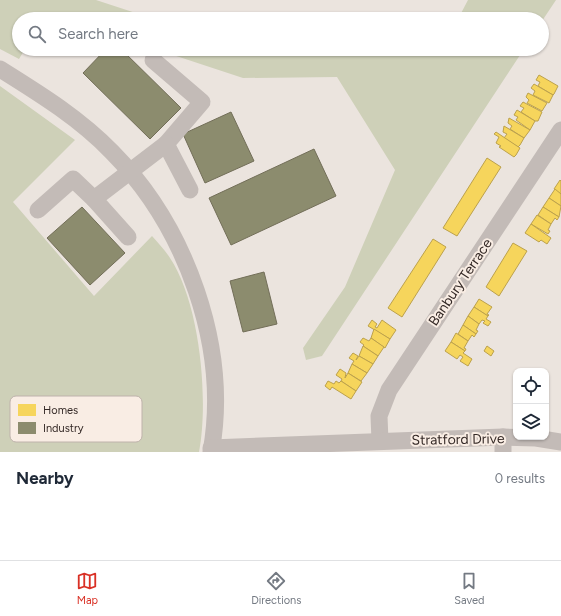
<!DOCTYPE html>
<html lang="en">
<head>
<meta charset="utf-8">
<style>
  :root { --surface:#fff; --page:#f2f2f3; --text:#1f2937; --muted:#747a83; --line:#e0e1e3; --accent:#d93025 }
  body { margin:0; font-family:Figtree,sans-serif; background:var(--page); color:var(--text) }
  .controls { position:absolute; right:12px; bottom:12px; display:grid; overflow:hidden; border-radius:8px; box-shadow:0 1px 3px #0004 }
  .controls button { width:36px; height:36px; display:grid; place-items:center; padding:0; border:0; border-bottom:1px solid var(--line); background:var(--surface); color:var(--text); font:20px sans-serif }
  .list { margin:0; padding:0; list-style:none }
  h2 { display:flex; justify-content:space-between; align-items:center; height:52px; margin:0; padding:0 16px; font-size:17px }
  h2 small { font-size:13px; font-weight:400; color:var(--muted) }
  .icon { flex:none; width:22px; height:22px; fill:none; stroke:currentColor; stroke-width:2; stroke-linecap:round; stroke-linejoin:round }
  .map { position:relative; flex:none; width:561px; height:452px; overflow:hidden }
  .search { position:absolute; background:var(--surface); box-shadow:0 1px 3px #0004; left:12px; right:12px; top:12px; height:44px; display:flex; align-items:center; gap:10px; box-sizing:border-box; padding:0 14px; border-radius:22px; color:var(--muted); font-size:15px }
  .sheet { height:108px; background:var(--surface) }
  nav { display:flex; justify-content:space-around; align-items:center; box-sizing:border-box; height:56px; border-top:1px solid var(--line); background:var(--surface); font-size:11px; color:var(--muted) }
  nav a { display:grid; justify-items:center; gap:2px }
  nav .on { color:var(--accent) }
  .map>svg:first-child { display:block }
  .green { fill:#ced0b8 }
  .homes { fill:#f6d55c; stroke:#bca14c }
  .industry { fill:#8c8c6e; stroke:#726e58 }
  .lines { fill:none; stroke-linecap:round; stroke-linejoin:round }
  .minor { stroke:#c3bbb7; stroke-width:17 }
  .labels { text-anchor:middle; stroke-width:4; stroke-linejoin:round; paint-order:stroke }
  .street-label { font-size:14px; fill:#342926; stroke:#f9ede4 }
  .key { fill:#f9ede4; stroke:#beb2ab; stroke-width:1 }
  .key-label { font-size:11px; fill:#342926 }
</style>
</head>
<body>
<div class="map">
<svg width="561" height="452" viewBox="0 0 561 452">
  <rect width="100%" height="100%" fill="#ebe4de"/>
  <!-- green -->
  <g class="green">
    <polygon points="0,0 96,0 154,19 64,19 46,13 42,19 19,19 19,49 25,49 19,59 0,49"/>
    <polygon points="468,0 556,0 542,21 542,19 458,19"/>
    <polygon points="155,49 524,49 322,356 306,360 303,348 345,287 395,170 337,77 243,78"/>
    <path d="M0,86l75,54 -62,62 81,94 58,-60c6,7 13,14 18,22 30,45 39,141 29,194h-199z"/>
  </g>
  <!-- homes -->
  <g class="homes">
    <polygon points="539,75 558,86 554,94 553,95 538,86 540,82 536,80"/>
    <polygon points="534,84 553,95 549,103 533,95 535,91 531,88"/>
    <polygon points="528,93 547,103 542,111 527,103 529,100 526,97"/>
    <polygon points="523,102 542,112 538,121 535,121 521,112 524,108 520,106"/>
    <polygon points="517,110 535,121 530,130 516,120 518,117 514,115"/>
    <polygon points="509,118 530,130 524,138 510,129 512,126 508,123"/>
    <polygon points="504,126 524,138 520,145 518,147 504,138 507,134 503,132"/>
    <polygon points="496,132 520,148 516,155 514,157 499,147 501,146 496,143 499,137 494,134"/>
    <polygon points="487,158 501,167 457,236 443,228"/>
    <polygon points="560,180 561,181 561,194 554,189"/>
    <polygon points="555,189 561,194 561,206 549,198"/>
    <polygon points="549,198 561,206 559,217 543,207"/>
    <polygon points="543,207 559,217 557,220 555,218 551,224 538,215"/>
    <polygon points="537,215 551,224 548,230 550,231 548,234 531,224"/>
    <polygon points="531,224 551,238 547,244 541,240 539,242 525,233"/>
    <polygon points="433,239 446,247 402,317 388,308"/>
    <polygon points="513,243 527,251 499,296 486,287"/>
    <polygon points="479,299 492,307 487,314 489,315 488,316 474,307"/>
    <polygon points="474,307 488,316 486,319 491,322 488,326 483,323 485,321 482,320 479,324 468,316"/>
    <polygon points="468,316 479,324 476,330 478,331 476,334 463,325"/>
    <polygon points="372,320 377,324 375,327 377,328 382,320 396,330 390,339 368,326"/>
    <polygon points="463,325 476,334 474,337 472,335 468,341 458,334"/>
    <polygon points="374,329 390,339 385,348 371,338"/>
    <polygon points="456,333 468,341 464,348 466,349 465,351 451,342"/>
    <polygon points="363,338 369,341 371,338 384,347 378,356 363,346 364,345 360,342"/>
    <polygon points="451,342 465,351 463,353 472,359 468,366 460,361 463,357 460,355 457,359 445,351"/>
    <polygon points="363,346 378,356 373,364 359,356"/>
    <polygon points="487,346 494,351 491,356 484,351"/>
    <polygon points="353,353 358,356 356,360 359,356 373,364 367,373 352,364 354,361 349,358"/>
    <polygon points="352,364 367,373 361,381 348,373"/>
    <polygon points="340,369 346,373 345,378 348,373 362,382 356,391 341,381 342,379 336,375"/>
    <polygon points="328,381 334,384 336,381 339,383 341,381 356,391 351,399 332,387 330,390 325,386"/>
  </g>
  <!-- industry -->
  <g class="industry">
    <polygon points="106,49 121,49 181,108 150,139 83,73"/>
    <polygon points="231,112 254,161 205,183 183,134"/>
    <polygon points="314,149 336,196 231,245 209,198"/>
    <polygon points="82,207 125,253 90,285 47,238"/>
    <polygon points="264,272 277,324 243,332 230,281"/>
  </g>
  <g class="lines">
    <!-- minor -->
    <g class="minor">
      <polyline points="153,60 202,102 166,144"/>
      <path d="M0,69c40,25 79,49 112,83 74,75 118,195 99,300"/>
      <polyline points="38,210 73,179 94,199"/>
      <polyline points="128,237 94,199 166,144 190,190"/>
      <polyline points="380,441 379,416 389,390 561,130"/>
      <polyline points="211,448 503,437 536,438 561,442"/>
      <polyline points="503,452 503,437"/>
    </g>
  </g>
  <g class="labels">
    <!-- street labels -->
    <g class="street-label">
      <text transform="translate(460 282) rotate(-56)" y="5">Banbury Terrace</text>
      <text transform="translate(458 439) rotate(-1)" y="5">Stratford Drive</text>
    </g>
  </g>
  <!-- legend -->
  <rect x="10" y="396" width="132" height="46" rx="6" class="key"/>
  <rect x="18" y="404" width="18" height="12" fill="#f6d55c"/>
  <rect x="18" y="422" width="18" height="12" fill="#8c8c6e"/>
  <g class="key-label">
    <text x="43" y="414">Homes</text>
    <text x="43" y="432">Industry</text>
  </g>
</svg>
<div class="controls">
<button><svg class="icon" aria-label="locate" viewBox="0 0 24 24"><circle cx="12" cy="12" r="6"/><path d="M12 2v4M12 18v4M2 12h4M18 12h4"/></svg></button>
<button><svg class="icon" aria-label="layers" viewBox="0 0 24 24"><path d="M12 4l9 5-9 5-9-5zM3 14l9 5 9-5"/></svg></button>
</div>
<div class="search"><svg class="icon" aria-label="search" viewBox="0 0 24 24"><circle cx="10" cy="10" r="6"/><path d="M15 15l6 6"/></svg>Search here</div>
</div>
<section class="sheet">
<h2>Nearby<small>0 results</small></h2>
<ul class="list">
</ul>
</section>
<nav>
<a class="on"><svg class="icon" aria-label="map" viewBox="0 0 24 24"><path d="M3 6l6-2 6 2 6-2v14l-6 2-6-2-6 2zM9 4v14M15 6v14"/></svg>Map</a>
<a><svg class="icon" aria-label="directions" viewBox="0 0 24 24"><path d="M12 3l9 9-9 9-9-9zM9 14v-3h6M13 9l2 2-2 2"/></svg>Directions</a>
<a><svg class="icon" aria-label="saved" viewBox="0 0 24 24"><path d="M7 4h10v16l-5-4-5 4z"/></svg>Saved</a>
</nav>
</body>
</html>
